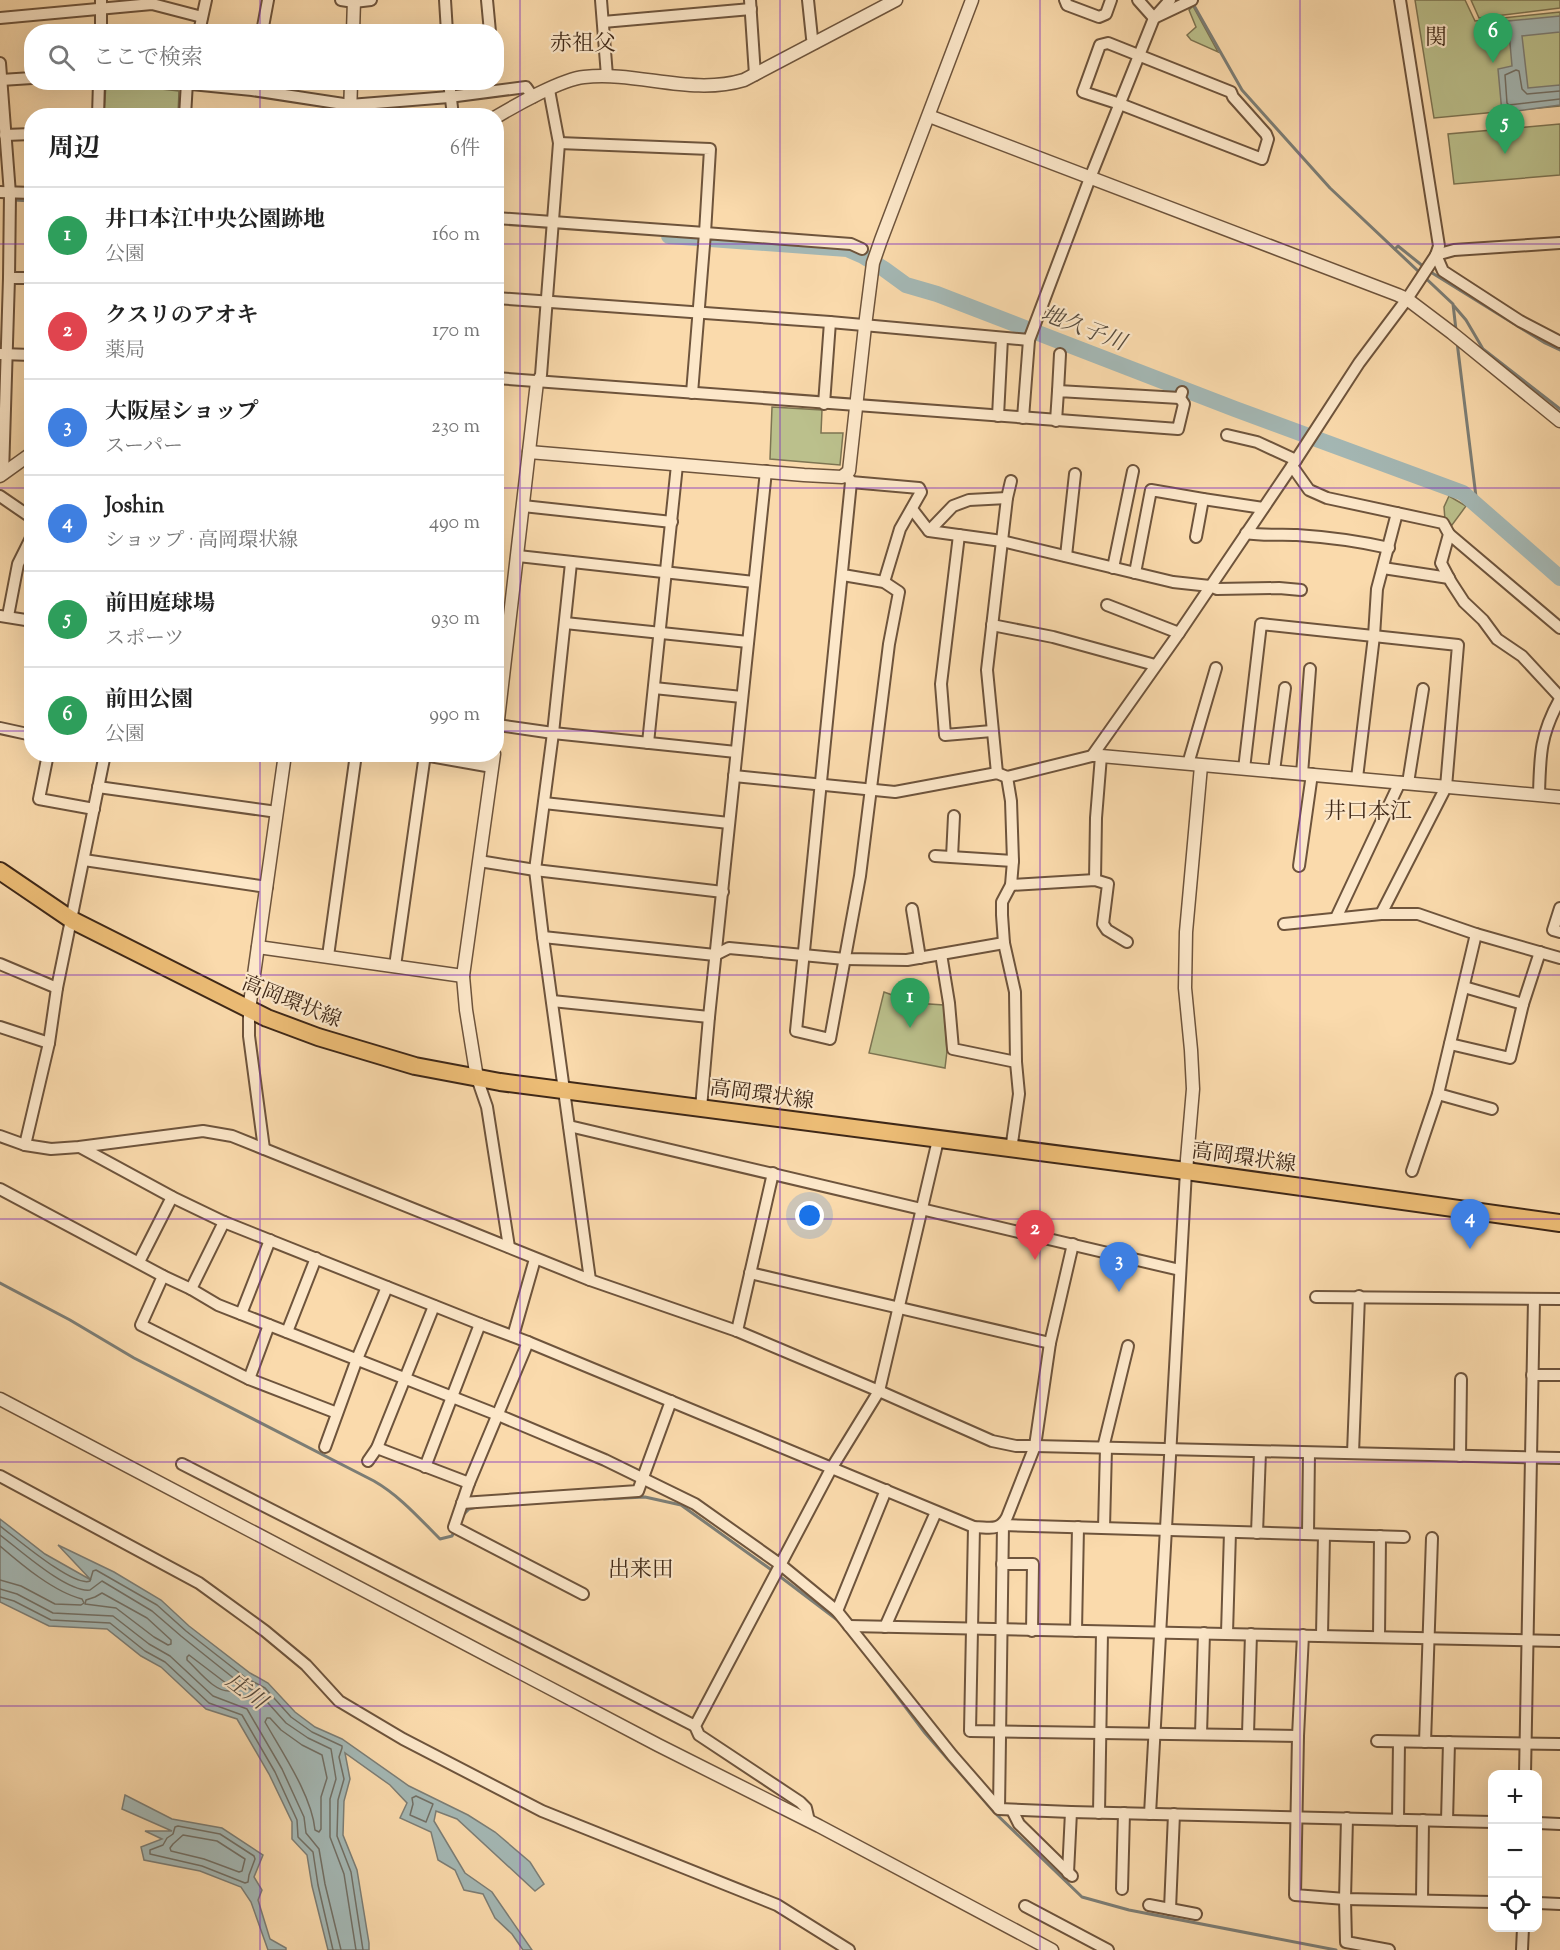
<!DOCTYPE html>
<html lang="ja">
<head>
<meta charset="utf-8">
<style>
  :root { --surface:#fff; --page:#f6f6f6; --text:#222; --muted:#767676; --line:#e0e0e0; --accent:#8f2418 }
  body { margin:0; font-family:"Sorts Mill Goudy","Noto Serif JP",serif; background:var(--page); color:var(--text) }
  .controls { position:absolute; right:18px; bottom:18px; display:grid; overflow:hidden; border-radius:12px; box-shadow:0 6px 24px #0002 }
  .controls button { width:54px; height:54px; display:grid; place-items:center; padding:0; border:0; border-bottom:2px solid var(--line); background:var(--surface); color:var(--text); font:30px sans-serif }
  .you { position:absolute; left:810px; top:1216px; width:21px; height:21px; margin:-15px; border:4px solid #fff; border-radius:50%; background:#1a73e8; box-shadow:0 0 0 9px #1a73e833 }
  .badge { display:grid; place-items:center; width:39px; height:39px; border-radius:50%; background:var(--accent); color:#fff; font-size:20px; font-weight:700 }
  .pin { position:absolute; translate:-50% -50px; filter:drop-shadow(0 2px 3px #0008) }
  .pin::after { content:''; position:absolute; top:32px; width:21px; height:18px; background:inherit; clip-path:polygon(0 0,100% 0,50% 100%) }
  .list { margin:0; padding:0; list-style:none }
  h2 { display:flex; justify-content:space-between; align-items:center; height:78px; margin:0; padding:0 24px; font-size:26px }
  h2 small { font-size:20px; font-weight:400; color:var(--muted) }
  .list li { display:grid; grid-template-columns:39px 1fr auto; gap:18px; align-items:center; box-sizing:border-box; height:96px; padding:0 24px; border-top:2px solid var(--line) }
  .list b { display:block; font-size:22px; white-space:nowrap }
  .list p { margin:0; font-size:20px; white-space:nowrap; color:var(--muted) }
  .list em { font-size:20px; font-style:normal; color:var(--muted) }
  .icon { flex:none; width:33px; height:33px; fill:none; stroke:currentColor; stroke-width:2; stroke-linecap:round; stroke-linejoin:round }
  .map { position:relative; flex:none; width:1560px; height:1950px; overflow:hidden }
  .search { position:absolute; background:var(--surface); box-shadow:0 6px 24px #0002; left:24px; top:24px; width:480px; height:66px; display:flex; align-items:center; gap:15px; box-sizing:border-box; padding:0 21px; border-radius:24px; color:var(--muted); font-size:22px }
  .panel { position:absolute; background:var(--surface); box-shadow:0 6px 24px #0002; left:24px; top:108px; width:480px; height:654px; border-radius:24px }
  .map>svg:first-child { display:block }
  .green { fill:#bbc08c; stroke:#7d7452; stroke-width:1.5 }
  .water { fill:#a4b8b5; stroke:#7c7e76; stroke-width:1.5 }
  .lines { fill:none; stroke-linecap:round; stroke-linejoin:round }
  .shore { stroke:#727066; stroke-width:1.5 }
  .stream { stroke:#7c7e76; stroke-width:3 }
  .river { stroke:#a4b8b5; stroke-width:16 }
  .minor-casing { stroke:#6e543c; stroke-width:14 }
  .tertiary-casing { stroke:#6e543c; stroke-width:15 }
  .primary-casing { stroke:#3f2817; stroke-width:20 }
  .minor { stroke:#fce7c9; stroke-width:10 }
  .tertiary { stroke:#fce7c9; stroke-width:12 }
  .primary { stroke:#edbd76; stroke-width:16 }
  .grid { fill:none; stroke:#7b2cbf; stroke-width:1.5; stroke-opacity:0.55 }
  .labels { text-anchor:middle; stroke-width:4.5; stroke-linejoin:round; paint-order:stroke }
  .street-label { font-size:21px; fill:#3f2817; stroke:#fce7c9 }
  .neighbourhood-label { font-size:22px; fill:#3f2817; stroke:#fce7c9 }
  .water-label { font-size:22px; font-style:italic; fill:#584c3e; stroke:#fce7c9 }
</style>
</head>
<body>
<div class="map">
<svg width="1560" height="1950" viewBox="0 0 1560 1950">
  <rect width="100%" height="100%" fill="#fadaac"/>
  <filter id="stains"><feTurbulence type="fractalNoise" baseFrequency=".00333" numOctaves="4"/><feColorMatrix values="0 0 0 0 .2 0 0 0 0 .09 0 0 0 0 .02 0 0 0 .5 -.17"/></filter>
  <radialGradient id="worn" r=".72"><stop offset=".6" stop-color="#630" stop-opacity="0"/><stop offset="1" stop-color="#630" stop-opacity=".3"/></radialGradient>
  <!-- green -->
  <g class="green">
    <polygon points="1415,0 1465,0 1475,21 1560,12 1560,106 1434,118"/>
    <polygon points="1471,0 1560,0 1560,8 1479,18"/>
    <polygon points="1193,6 1194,8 1218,52 1191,40 1187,35 1196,27 1189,10"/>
    <polygon points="106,83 179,91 178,115 104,115"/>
    <polygon points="1560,124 1560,175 1454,184 1448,134"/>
    <polygon points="772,407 822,410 821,433 843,433 840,465 770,459"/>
    <polygon points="1449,496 1466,506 1452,525 1445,520 1444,507"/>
    <polygon points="884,992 914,1003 944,1005 947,1051 945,1068 869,1053"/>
  </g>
  <!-- water -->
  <g class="water">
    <polygon points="1560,16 1560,32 1522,36 1528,88 1560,85 1560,105 1502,113 1498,69 1512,66 1508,21"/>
    <polygon points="0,1519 45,1554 91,1580 58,1545 114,1572 161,1600 189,1626 250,1673 268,1683 295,1712 315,1727 342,1739 409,1786 468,1815 495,1832 530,1862 544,1884 535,1891 457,1819 436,1811 434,1821 465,1873 492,1892 532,1950 523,1950 512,1934 495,1918 483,1894 464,1890 455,1870 438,1860 431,1832 400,1818 407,1803 390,1785 345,1753 350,1779 344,1801 343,1835 357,1870 369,1943 369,1950 328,1950 312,1886 307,1855 292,1839 292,1822 269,1774 237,1719 206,1709 161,1667 141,1656 107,1629 49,1626 0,1602"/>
    <polygon points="125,1795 172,1819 222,1828 263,1855 254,1877 262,1890 258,1900 270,1939 286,1948 286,1950 268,1950 251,1902 241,1887 200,1871 144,1860 141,1847 162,1839 145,1831 172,1831 122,1809"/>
  </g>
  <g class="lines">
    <!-- shore -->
    <g class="shore">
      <polyline points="1560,91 1527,94 1522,89 1519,71 1516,70 1505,75 1507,103 1509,105 1560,99"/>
      <path d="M0,1526c15,11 74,62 90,55l3,-10 3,-1 61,35 29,26 60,47 19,10 26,29 21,15 30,14v2l-3,9 5,22 -6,21 -1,36 14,36 12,78"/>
      <path d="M0,1535c19,14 67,58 90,55l12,-9 50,30 29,25 60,48 19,10 26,29 22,15 23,11 5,30 -6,20v38l14,37 12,76"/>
      <path d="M0,1546c22,19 54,46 82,53l2,4 -3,2 -26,-1 -34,-18 -21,-6"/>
      <polyline points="0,1589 17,1594 53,1613 113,1616 149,1644 170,1656 213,1696 247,1709 282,1769 304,1817 306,1833 319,1849 325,1884 341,1950"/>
      <polygon points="102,1593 147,1618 171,1640 171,1644 168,1645 154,1637 116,1608 85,1604 86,1600 95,1597"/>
      <polyline points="0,1597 14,1601 51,1620 110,1623 145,1651 165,1662 209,1703 242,1715 275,1772 297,1820 298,1837 313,1852 318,1885 333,1950"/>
      <path d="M189,1655l42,32v4c-16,2 -32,-20 -44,-31v-3z"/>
      <path d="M267,1718h3l11,12 21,15 20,10 5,23 -6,19v32l-2,3 -4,-2c-3,-34 -33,-78 -50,-108z"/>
      <polygon points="416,1796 433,1804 426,1822 410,1815 413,1804 412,1798"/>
      <polygon points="178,1826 220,1834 254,1856 255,1859 249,1875 248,1882 245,1883 202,1866 150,1854 150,1850 163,1845 167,1838 173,1834 175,1827"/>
      <polygon points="183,1835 217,1841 245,1859 242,1871 239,1872 204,1859 171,1851 170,1848 173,1844"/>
    </g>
    <!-- stream -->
    <g class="stream">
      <polyline points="1192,2 1242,90 1330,188 1453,304 1456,330"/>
      <polyline points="14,200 32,201"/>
      <polyline points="1395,249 1398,246 1424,267"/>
      <polyline points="1429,271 1545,343 1560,350"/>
      <polyline points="1454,306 1466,320 1483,349 1560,409"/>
      <polyline points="1457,342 1477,505"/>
      <path d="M0,1283l70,37 64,38 240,123c26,15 45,37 66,58l12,-3 2,-4"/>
      <polyline points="604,1499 645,1497 681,1505 773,1571"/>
      <polyline points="463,1515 469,1509 481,1506"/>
      <polyline points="778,1575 840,1622"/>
      <polyline points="870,1660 925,1733 994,1812 1082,1897 1129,1910 1336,1950"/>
    </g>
    <!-- river -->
    <polyline class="river" points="669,236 847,249 863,256 884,269 906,285 937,294 1235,409 1463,493 1560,578"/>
    <defs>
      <g id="minor">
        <polyline points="341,0 354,2 371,0"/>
        <polyline points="445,0 447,32"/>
        <polyline points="487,0 490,32"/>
        <polyline points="601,0 607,76"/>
        <polyline points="750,0 755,75"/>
        <polyline points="808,0 812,38 815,43"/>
        <polyline points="1065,0 1067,5 1099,17 1106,14 1111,0"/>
        <polyline points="1138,0 1154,18 1192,0"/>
        <polyline points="0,18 152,4 202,17"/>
        <polyline points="603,22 751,9"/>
        <polyline points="101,32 101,0"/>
        <polyline points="199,32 206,0"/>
        <polyline points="262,32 268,0"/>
        <polygon points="1108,43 1231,92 1233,97 1266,134 1268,139 1262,159 1120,104 1083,92 1100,45"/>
        <polyline points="0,63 10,194 9,278 3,474"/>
        <polyline points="1,80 32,78"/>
        <polyline points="171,82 252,90 350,105 449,97 526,87 533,97"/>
        <polyline points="449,82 453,116"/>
        <polyline points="98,116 99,82"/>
        <polyline points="185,116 187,82"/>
        <polyline points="5,135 32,134"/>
        <polyline points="0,192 32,193"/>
        <polyline points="496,218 705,233 710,149 559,143"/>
        <polyline points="1436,255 1443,271 1520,321 1560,342"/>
        <polyline points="1436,255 1454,250 1560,243"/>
        <polyline points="9,278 32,278"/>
        <polyline points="496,298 830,322 1029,340 1090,178 1154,18 1170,0"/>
        <polyline points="0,354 32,355"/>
        <polyline points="496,378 1178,429 1184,404 1180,398 1182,392"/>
        <polyline points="537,382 541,375 559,143 549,90"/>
        <polyline points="1058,391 1060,354"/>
        <polyline points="692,393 705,233 851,244 862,249"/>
        <polyline points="824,404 830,322"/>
        <polyline points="998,416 1002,338"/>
        <polyline points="1023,418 1029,340"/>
        <polyline points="1056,421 1058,391 1180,398"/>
        <polyline points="1227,435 1257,442 1296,460"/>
        <polyline points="1292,466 1309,490 1327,498 1443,523 1449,534 1441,563 1451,582 1464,602 1483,620 1497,639 1522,656 1560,697"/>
        <polyline points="851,482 919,488 921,492 900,529 884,582"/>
        <polyline points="0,496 32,518"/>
        <polyline points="1203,499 1263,508"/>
        <polyline points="523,506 672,522"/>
        <polyline points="912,509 929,531 1002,541 1173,582 1210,586 1217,589 1279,588 1301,590"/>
        <polyline points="929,531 953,506 969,500 1007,498"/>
        <path d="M1246,533c18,3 33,1 51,2 31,2 61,6 92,13"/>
        <polyline points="1449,534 1560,628"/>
        <polyline points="959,535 941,684 945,735 992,731"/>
        <polyline points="518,556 754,582"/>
        <polyline points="1066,556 1075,474"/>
        <polyline points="571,563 553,733 535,870 543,937 590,1280"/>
        <polyline points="1113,568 1133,471"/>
        <polyline points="1383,568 1449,578"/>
        <polyline points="1135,573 1151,490 1203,499 1196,537"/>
        <polyline points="843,575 884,582 899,592 889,644 860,876 830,1039 796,1031 851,482 847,475"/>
        <polyline points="1107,605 1179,633"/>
        <polyline points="0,616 32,621"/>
        <polyline points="8,616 18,564 32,536"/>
        <polyline points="565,623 748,642"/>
        <polyline points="992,625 1053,637 1155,665"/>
        <polyline points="654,688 742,697"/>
        <polyline points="498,725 553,733 736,752"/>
        <polyline points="0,728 32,735"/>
        <polyline points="648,743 677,465"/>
        <polyline points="48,754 39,799 94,809"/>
        <polyline points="418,754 492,767"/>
        <polyline points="1092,756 1179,633 1296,460 1359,363 1407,299 1436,255 1439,246 1400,0"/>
        <polyline points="1188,764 1216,668"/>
        <polyline points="1244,769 1261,624 1458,645 1446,787 1381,914"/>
        <polyline points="1274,771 1285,688"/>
        <polyline points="997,773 987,670 1007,498 1011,481"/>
        <polyline points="1302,774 1310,669"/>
        <polyline points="734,776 895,792 997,773 1007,777 1092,756 1101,756 1096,818 1095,880"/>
        <polyline points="1007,777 1011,801 1013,861 1011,885 1002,902 1002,915 1004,943 1015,992 1016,1062 1019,1094 1011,1150"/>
        <polyline points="1357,778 1374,636 1377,589 1397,513"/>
        <polyline points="1408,783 1423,689"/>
        <polyline points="98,787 277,812"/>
        <path d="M1539,795c1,-40 1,-60 21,-96"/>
        <polyline points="544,803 729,823"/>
        <polyline points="935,856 1013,861"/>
        <polyline points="952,857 954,816"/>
        <polyline points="84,860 267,887"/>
        <polyline points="479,861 535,870 723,892"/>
        <polyline points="1299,866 1312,774"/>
        <polyline points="1011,885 1095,880 1108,884 1103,924 1107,930 1127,942"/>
        <polyline points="1560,908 1553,930 1560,932"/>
        <polyline points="912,909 920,958"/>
        <polyline points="1336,918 1400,782"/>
        <polyline points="1284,924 1381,914 1418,914 1476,934 1560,958"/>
        <polyline points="543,937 715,955 729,948 845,959 907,960 1004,943"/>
        <polyline points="941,954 949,1003 953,1049 1016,1062"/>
        <polyline points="328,956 356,754"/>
        <polyline points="0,964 57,988"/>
        <polyline points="395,966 425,754"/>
        <polyline points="1464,987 1523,1004"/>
        <polyline points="552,1001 709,1017"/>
        <polyline points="249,1010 249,1036 264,1149"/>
        <polyline points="0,1027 49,1043"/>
        <polyline points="1450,1044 1510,1058 1523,1004 1540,952"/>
        <polyline points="477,1078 487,1107 509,1247"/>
        <polyline points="1438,1094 1492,1109"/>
        <polyline points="701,1108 709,1017 766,471"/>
        <polyline points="569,1126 1180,1270"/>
        <polyline points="0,1136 25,1145 51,1149 79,1147 203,1131 232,1136 590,1280 737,1331 879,1391 992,1441 1016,1446 1035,1446 1560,1458"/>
        <polyline points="25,1145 49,1043 57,988 105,754"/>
        <path d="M80,1147l92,50 52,25 256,102 48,18 446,185c15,0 25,5 33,-10l28,-71 15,-103 23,-99"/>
        <polyline points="1412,1171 1438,1094 1476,934"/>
        <polyline points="0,1189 163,1276 191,1289 218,1305 498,1415 605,1460 695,1504 781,1565 837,1611 952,1755 999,1809 1071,1812 1492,1822"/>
        <polyline points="139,1262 172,1197"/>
        <polyline points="750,1273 1050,1343"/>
        <polyline points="163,1276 141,1325 249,1379 337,1413"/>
        <polyline points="191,1289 224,1222"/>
        <polyline points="1316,1297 1560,1299"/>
        <polyline points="241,1314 270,1240"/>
        <polyline points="737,1331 773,1173"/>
        <polyline points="287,1332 316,1258"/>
        <polyline points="513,1336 535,1259"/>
        <polyline points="1532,1375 1560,1375"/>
        <polyline points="249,1379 269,1325"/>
        <polyline points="325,1447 357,1359 387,1287"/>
        <polyline points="377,1448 469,1483 528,1342"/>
        <polyline points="1103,1448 1128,1346"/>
        <polyline points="1353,1453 1359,1296"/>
        <polyline points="1460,1456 1461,1379"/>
        <polyline points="368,1461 377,1448 434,1306"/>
        <polyline points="182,1464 695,1726"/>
        <polyline points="425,1467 480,1324"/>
        <polyline points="0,1476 199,1583 265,1631 306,1665 339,1701 403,1739 542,1811 777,1905 849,1950"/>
        <polyline points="469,1483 454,1527 583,1594"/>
        <polyline points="462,1503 638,1491 671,1401"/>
        <polyline points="974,1527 970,1731 1298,1736"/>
        <polyline points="1104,1528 1106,1448"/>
        <polyline points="1257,1533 1260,1452"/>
        <polyline points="1308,1534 1309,1453"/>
        <polyline points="1002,1564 1033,1564 1032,1631"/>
        <polyline points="837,1611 886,1490"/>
        <polyline points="849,1626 1560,1641"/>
        <polyline points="885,1627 936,1512"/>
        <polyline points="1076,1631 1078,1527"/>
        <polyline points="1227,1633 1230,1532"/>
        <polyline points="1303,1635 1298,1736 1295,1895 1345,1899 1492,1902"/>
        <polyline points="1322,1635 1324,1535"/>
        <polyline points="1379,1637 1380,1536"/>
        <polyline points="1201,1734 1204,1633"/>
        <polyline points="1248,1734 1251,1634"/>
        <polyline points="1377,1741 1560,1744"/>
        <polyline points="1425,1742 1432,1538"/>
        <polyline points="1525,1774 1534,1299"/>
        <polyline points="999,1809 1003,1525 1404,1537"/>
        <polyline points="1012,1810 1019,1824 1072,1876"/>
        <polyline points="1099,1813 1102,1632"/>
        <polyline points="1150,1814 1186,1171"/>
        <polyline points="1347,1818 1345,1899 1346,1942 1389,1950"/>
        <polyline points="1398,1820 1399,1742"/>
        <polyline points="809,1821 806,1808 800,1802 699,1735 695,1726 831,1469 879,1391 938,1140"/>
        <polyline points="1447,1821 1449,1742"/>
        <polyline points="1538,1823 1560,1824"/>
        <polyline points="1068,1873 1071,1812"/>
        <polyline points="1122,1889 1124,1813"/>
        <polyline points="1422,1900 1423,1820"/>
        <polyline points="1538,1903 1560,1904"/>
        <polyline points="1149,1905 1196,1914"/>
        <polyline points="1025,1906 1108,1950"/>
        <polyline points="1170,1909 1174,1814"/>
        <polyline points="1522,1950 1523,1928"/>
      </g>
      <g id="tertiary">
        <polyline points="353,32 354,0"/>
        <polyline points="350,116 351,82"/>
        <polyline points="929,116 1398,295 1407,299 1452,333 1560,421"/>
        <path d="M496,117c20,-12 66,-38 88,-40 54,-6 107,19 160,3l152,-80"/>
        <polyline points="529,452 804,475 842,477 849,471 865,326 873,263 881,240 972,0"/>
        <polyline points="0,476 32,453"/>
        <polyline points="496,737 537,382"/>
        <polyline points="1101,756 1560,797"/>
        <polyline points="258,947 463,976"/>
        <polyline points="249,1010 285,754"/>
        <polyline points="477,1078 466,1010 463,976 494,754"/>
        <polyline points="1186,1171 1193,1089 1191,1050 1185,988 1186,932 1201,766"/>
        <polyline points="0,1399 658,1745 819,1826 1052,1950"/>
      </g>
      <polyline id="primary" points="0,871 72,920 267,1018 318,1037 415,1066 500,1082 1186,1171 1560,1223"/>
    </defs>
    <!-- minor casing -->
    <use href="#minor" class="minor-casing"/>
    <!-- tertiary casing -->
    <use href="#tertiary" class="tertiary-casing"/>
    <!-- primary casing -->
    <use href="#primary" class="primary-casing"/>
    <!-- minor -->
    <use href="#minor" class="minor"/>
    <!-- tertiary -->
    <use href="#tertiary" class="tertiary"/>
    <!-- primary -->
    <use href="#primary" class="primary"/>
  </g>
  <!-- grid -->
  <path class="grid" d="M260,0v32M520,0v1950M780,0v1950M1040,0v1950M1300,0v1950M260,82v34M0,244h32M496,244h1064M0,488h32M496,488h1064M0,731h32M496,731h1064M260,754v1196M0,975h1560M0,1219h1560M0,1462h1560M0,1706h1560"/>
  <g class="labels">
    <!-- street labels -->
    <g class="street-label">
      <text transform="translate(292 1001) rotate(22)" y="7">高岡環状線</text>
      <text transform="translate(762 1094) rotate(8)" y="7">高岡環状線</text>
      <text transform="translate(1244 1157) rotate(8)" y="7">高岡環状線</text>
    </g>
    <!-- neighbourhood labels -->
    <g class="neighbourhood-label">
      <text x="1436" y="44">関</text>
      <text x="583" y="50">赤祖父</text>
      <text x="1368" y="818">井口本江</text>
      <text x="641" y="1576">出来田</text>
    </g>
    <!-- water labels -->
    <g class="water-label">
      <text transform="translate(1084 327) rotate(21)" y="8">地久子川</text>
      <text transform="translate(247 1690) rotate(37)" y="8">庄川</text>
    </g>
  </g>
  <rect width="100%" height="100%" filter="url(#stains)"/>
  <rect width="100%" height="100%" fill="url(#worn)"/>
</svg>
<div class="controls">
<button>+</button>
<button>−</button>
<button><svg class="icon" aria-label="locate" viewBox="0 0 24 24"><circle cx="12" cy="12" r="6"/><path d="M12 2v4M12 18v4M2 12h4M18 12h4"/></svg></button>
</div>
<div class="you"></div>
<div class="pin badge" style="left:910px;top:1028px;background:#2e9e5b">1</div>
<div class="pin badge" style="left:1035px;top:1260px;background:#e0444e">2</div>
<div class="pin badge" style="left:1119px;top:1292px;background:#3f7fe0">3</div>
<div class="pin badge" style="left:1470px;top:1249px;background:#3f7fe0">4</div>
<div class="pin badge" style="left:1505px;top:154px;background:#2e9e5b">5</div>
<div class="pin badge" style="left:1493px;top:63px;background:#2e9e5b">6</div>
<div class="search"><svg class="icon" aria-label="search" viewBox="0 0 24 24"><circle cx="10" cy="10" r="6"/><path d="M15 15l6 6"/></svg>ここで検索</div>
<section class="panel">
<h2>周辺<small>6件</small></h2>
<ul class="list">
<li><span class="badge" style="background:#2e9e5b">1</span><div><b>井口本江中央公園跡地</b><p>公園</p></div><em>160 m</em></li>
<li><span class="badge" style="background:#e0444e">2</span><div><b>クスリのアオキ</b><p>薬局</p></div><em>170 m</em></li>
<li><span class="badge" style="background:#3f7fe0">3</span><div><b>大阪屋ショップ</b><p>スーパー</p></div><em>230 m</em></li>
<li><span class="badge" style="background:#3f7fe0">4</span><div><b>Joshin</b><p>ショップ · 高岡環状線</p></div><em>490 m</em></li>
<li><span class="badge" style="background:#2e9e5b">5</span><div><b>前田庭球場</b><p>スポーツ</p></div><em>930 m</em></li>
<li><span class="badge" style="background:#2e9e5b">6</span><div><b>前田公園</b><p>公園</p></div><em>990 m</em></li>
</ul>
</section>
</div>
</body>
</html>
